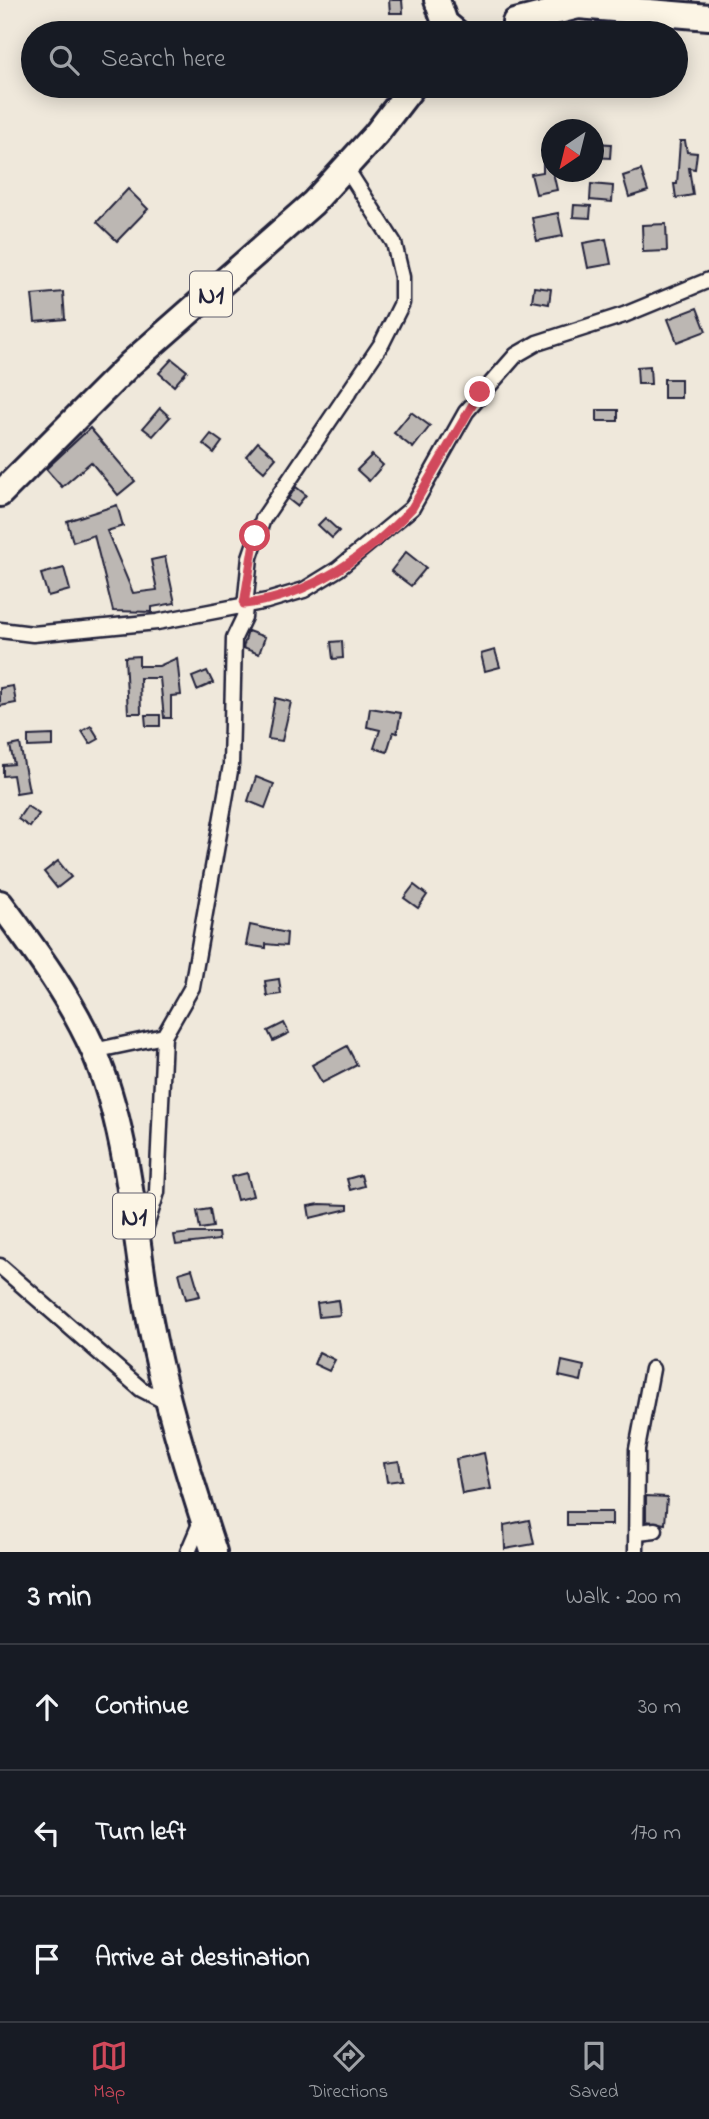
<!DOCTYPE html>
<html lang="en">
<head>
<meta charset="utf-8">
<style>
  :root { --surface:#171b24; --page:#20242c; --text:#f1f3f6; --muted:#9ea1a6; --line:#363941; --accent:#d1495b }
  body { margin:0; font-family:"Indie Flower",sans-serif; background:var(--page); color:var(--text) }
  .compass { position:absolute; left:541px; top:119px; width:63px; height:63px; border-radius:50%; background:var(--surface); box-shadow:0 4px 18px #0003; rotate:215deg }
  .stop { position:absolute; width:21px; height:21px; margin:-16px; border:5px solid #d1495b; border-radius:50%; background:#fff }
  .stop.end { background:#d1495b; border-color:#fff; box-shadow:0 2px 7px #0008 }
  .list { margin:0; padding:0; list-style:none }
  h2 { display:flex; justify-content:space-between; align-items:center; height:91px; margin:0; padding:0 28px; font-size:30px }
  h2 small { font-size:23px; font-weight:400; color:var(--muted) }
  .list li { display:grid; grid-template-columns:46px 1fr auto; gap:21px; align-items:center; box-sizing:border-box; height:126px; padding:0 28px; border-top:2px solid var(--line) }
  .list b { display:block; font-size:26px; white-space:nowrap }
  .list em { font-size:23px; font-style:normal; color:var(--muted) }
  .icon { flex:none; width:38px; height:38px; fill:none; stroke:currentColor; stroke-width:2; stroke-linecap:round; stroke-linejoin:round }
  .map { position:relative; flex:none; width:709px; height:1552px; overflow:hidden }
  .search { position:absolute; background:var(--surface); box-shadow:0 4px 18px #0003; left:21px; right:21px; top:21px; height:77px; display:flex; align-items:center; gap:18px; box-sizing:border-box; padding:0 24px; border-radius:38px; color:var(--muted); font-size:26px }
  .sheet { height:469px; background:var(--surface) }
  nav { display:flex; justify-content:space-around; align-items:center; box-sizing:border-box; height:98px; border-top:2px solid var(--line); background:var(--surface); font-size:19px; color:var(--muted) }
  nav a { display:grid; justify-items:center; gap:4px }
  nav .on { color:var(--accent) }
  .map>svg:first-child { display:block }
  .building { fill:#bcb7b3; stroke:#22223b; stroke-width:2 }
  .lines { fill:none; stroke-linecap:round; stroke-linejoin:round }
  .street-casing { stroke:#22223b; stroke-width:19 }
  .highway-casing { stroke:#22223b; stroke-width:30 }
  .street { stroke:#fcf5e5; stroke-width:14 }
  .highway { stroke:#fcf5e5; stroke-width:24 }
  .route { stroke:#d1495b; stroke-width:9 }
  .labels { text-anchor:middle; stroke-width:5; stroke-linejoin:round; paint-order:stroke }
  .shield { fill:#fcf5e5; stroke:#63616e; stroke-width:2 }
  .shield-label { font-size:26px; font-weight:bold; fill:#22223b }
</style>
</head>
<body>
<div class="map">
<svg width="709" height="1552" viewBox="0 0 709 1552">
  <rect width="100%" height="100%" fill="#efe8db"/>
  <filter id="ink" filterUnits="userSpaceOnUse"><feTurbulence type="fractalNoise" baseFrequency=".0143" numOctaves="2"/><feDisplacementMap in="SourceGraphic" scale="14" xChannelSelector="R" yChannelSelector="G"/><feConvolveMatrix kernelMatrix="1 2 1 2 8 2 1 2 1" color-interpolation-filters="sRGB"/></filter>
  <g filter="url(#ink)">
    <!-- building -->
    <g class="building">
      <polygon points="389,0 402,0 403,13 390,13"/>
      <polygon points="680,141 685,141 687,152 697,153 695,169 689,168 693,195 676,198 674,184 677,184"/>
      <polygon points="593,143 611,144 610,158 593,157"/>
      <polygon points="547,146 557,190 536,194 531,174 543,172 543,147"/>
      <polygon points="641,170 648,191 629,197 623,176"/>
      <polygon points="591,184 613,186 612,202 590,200"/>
      <polygon points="128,189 148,209 117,241 97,222"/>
      <polygon points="574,205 591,206 590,218 573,217"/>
      <polygon points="558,213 563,236 537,241 532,218"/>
      <polygon points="666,224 667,251 643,252 642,225"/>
      <polygon points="606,239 611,264 588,268 583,243"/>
      <polygon points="534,287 551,289 549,304 532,301"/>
      <polygon points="63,292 65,319 35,322 32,295"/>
      <polygon points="697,308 706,331 677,342 668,319"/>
      <polygon points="172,359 187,371 174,386 159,373"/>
      <polygon points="650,366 651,384 638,384 637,367"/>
      <rect x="664" y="379" width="17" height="19"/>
      <polygon points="160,408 170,417 153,436 143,428"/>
      <rect x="597" y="410" width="21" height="11"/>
      <polygon points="411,412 430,426 413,448 394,433"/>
      <polygon points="90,428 135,481 118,495 91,462 62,487 46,469"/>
      <polygon points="211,434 222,442 214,453 203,444"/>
      <polygon points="258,442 276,458 264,472 246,456"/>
      <polygon points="372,455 383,465 369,481 357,470"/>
      <polygon points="296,487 306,495 297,506 288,499"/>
      <polygon points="117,505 123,526 107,531 133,593 157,590 151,560 165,557 175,603 152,607 152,612 113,611 94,535 73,542 67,521"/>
      <polygon points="325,518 339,531 332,538 318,525"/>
      <polygon points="406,552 426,568 411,586 391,571"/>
      <polygon points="64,568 70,590 48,596 41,574"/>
      <polygon points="248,631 265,637 259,654 243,648"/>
      <polygon points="342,641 343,658 333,659 331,642"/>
      <polygon points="495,650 500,667 485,671 481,654"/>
      <polygon points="139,656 139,666 159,666 177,658 181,695 171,696 171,718 164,718 160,678 140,678 141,713 128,713 125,657"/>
      <polygon points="207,671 213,683 197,690 192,677"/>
      <polygon points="13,686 16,703 0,706 0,688"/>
      <polygon points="275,698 291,702 282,741 268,739"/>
      <polygon points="370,708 401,713 397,733 393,732 387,752 374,748 380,730 367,727"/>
      <polygon points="145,715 160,715 160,726 146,726"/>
      <polygon points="91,726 99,739 90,744 82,731"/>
      <polygon points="53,735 53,746 28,747 28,736"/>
      <polygon points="20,744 29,791 16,793 13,775 3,776 3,765 14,764 10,746"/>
      <polygon points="256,777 274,784 265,808 248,801"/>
      <polygon points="27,806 39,814 30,827 18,819"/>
      <polygon points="58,861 71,877 57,888 44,872"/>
      <polygon points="414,885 427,895 418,908 404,898"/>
      <polygon points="250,925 287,933 286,946 266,944 266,948 246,945"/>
      <polygon points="279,979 281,994 267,996 265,981"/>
      <polygon points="284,1023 289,1033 273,1041 268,1031"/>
      <polygon points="347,1046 357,1065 322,1083 312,1065"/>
      <polygon points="247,1173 253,1196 237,1200 231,1177"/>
      <polygon points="361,1175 364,1186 350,1190 347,1179"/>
      <polygon points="320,1204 348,1205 348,1209 310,1218 308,1206"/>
      <polygon points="210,1209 213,1227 200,1229 197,1211"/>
      <polygon points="191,1233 218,1233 219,1240 176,1245 174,1235"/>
      <polygon points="192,1269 200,1296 186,1299 179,1273"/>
      <polygon points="338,1300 340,1315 319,1317 317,1303"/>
      <polygon points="319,1352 335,1360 329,1371 314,1364"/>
      <polygon points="562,1361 584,1366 581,1381 559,1376"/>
      <polygon points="484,1453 491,1489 462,1494 456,1459"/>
      <polygon points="399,1461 402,1480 387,1482 384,1463"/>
      <polygon points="646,1496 667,1497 665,1524 646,1521"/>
      <rect x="567" y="1512" width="45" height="13"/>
      <polygon points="529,1520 534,1544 505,1549 504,1525"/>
    </g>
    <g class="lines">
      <defs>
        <g id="street">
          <polyline points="0,630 33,634 157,622 267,601 304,590 338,569 412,508 466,412 516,355 537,343 624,315 709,280"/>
          <polyline points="93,1051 164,1036 192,987 231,765 234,638 244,617 250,557 263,519 382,343 402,303 402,277 394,243 346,168"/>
          <polyline points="141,1242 157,1192 164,1036"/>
          <polyline points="0,1266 141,1389 168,1403"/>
          <polyline points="638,1532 655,1530"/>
          <polyline points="188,1552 202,1519"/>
          <polyline points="636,1552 637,1449 652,1369"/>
        </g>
        <g id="highway">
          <polyline points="437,0 445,23 457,33"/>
          <polyline points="556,0 578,6 709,17"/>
          <polyline points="515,22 578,6"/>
          <polyline points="0,494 130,364 313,203 376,134 413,86"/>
          <path d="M0,903c35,47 70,94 94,148 35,82 39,173 54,260 15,82 40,162 66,241"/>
        </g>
      </defs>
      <!-- street casing -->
      <use href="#street" class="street-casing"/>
      <!-- highway casing -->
      <use href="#highway" class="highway-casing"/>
      <!-- street -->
      <use href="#street" class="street"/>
      <!-- highway -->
      <use href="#highway" class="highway"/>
    </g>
  </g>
  <g class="lines" filter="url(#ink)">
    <!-- route -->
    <path class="route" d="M255,536l-11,68c66,-7 124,-49 168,-96l68,-116"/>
  </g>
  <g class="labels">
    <!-- shield labels -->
    <g class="shield">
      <rect x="190" y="271.5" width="42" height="45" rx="5"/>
      <rect x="113" y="1193.5" width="42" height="45" rx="5"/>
    </g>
    <g class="shield-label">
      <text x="211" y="303">N1</text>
      <text x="134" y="1225">N1</text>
    </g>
  </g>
</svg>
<svg class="compass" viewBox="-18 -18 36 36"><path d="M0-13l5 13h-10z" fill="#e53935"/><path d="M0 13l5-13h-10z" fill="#9ea1a6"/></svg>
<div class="stop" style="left:255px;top:536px"></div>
<div class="stop end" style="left:480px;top:392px"></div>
<div class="search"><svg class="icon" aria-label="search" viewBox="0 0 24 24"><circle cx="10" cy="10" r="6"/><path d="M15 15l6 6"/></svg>Search here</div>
</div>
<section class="sheet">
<h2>3 min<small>Walk · 200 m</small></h2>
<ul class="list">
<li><svg class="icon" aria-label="ahead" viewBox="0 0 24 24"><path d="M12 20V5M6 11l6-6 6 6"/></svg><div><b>Continue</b></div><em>30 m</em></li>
<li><svg class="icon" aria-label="left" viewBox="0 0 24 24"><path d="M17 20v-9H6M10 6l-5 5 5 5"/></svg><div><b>Turn left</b></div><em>170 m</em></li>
<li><svg class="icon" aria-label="arrive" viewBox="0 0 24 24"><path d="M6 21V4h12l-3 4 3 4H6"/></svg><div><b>Arrive at destination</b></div></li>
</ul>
</section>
<nav>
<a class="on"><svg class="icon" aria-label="map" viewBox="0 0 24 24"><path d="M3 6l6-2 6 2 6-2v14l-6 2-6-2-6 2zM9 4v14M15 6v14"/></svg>Map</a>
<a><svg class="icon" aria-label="directions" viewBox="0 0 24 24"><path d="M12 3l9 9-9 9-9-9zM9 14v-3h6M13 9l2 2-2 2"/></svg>Directions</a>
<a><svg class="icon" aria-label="saved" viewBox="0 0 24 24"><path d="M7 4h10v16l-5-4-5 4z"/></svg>Saved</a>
</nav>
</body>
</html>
